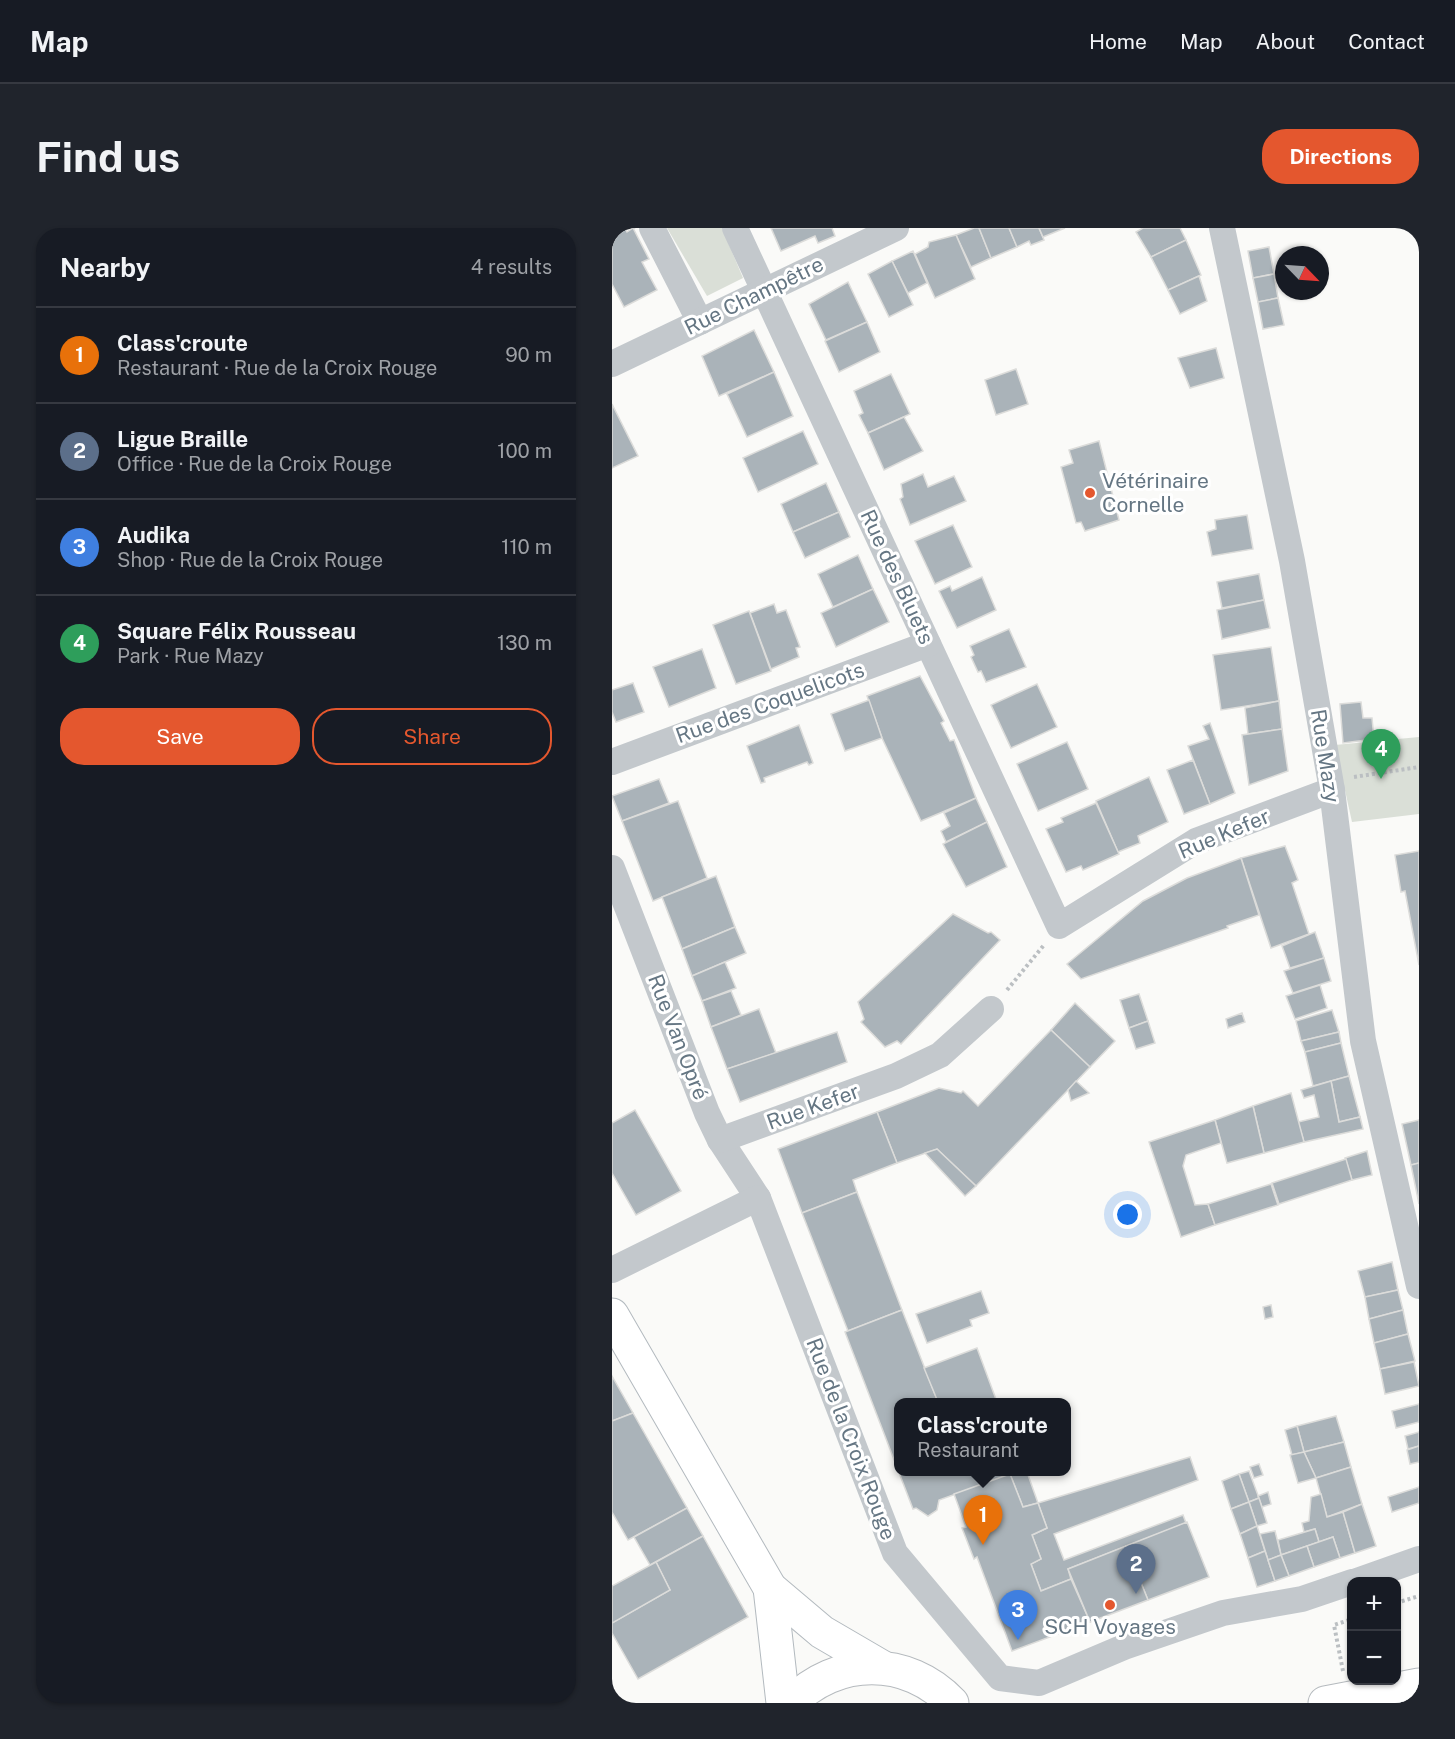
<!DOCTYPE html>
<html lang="en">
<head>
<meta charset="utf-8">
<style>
  :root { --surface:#171b24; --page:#20242c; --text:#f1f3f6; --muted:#9ea1a6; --line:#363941; --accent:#e4572e }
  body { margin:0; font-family:"Public Sans",sans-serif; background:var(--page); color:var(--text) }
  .controls { position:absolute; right:18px; bottom:18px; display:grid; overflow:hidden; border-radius:12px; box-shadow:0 2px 4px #0004 }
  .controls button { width:54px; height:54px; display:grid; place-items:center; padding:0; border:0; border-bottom:2px solid var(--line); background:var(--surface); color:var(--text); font:30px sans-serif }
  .compass { position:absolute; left:663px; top:18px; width:54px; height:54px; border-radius:50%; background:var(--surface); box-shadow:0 2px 4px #0004; rotate:115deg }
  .you { position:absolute; left:516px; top:987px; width:21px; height:21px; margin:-15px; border:4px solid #fff; border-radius:50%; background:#1a73e8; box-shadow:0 0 0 9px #1a73e833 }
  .badge { display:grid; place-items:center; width:39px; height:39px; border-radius:50%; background:var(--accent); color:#fff; font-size:20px; font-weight:700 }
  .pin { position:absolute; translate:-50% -50px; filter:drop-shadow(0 2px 3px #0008) }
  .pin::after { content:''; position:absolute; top:32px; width:21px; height:18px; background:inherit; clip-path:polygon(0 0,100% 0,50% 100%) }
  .popup { position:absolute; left:282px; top:1170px; width:177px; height:78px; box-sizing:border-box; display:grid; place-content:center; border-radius:12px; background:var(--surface); filter:drop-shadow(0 2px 4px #0005); font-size:20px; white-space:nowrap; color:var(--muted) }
  .popup b { font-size:22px; color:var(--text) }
  .popup::after { content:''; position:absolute; left:50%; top:100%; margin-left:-12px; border:12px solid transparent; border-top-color:var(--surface) }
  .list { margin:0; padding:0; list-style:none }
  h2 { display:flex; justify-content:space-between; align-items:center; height:78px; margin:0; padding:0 24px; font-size:26px }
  h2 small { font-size:20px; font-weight:400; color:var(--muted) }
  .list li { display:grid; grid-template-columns:39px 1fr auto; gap:18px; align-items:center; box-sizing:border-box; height:96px; padding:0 24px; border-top:2px solid var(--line) }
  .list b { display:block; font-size:22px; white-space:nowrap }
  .list p { margin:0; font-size:20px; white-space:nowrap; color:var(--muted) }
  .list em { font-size:20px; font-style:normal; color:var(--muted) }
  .actions { display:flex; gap:12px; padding:18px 24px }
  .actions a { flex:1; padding:14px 0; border:2px solid var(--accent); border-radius:24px; text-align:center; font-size:21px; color:var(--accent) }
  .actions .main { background:var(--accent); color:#fff }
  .map { position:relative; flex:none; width:807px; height:1475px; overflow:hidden; border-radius:24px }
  header { display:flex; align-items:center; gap:36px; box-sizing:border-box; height:84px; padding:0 30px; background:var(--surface); border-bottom:2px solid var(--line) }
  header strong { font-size:28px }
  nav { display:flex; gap:33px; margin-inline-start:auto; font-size:21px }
  .intro { display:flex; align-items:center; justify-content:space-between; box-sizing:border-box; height:144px; padding:0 36px }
  h1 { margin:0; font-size:42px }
  .button { padding:15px 27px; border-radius:24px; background:var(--accent); color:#fff; font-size:21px; font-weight:700 }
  main { display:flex; gap:36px; padding:0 36px }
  aside { flex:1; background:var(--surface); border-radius:24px; box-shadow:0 2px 4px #0004 }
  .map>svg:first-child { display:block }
  .green { fill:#dadfd7 }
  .building { fill:#aab3b9; stroke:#dcdcda; stroke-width:1.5 }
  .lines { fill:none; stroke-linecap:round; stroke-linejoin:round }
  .secondary-casing { stroke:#b3babf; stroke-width:35 }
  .primary-casing { stroke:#b5babe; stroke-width:35 }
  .path { stroke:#bbbfc2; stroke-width:4; stroke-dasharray:3 3; stroke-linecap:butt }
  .minor { stroke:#c3c8cc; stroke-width:26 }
  .secondary { stroke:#fff; stroke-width:33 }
  .primary { stroke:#fff; stroke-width:33 }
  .poi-dot { fill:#e4572e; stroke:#fff; stroke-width:2 }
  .labels { text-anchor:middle; stroke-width:6; stroke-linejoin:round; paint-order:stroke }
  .street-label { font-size:21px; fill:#657683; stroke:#fff }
  .poi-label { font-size:21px; fill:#657683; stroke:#fff; text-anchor:start }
</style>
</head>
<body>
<header>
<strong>Map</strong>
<nav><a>Home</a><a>Map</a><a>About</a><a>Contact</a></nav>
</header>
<div class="intro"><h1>Find us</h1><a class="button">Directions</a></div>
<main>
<aside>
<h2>Nearby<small>4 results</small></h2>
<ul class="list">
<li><span class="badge" style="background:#e8710a">1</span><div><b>Class'croute</b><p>Restaurant · Rue de la Croix Rouge</p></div><em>90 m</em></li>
<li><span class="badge" style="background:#5c6f8a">2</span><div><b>Ligue Braille</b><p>Office · Rue de la Croix Rouge</p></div><em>100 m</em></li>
<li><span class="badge" style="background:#3f7fe0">3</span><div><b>Audika</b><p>Shop · Rue de la Croix Rouge</p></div><em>110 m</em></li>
<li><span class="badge" style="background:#2e9e5b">4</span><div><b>Square Félix Rousseau</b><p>Park · Rue Mazy</p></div><em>130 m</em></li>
</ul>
<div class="actions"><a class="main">Save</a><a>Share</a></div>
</aside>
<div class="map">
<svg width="807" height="1475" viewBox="0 0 807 1475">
  <rect width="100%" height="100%" fill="#fafaf8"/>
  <!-- green -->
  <g class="green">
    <polygon points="55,0 110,0 131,50 95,68"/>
    <polygon points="807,509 807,586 740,594 723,517"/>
  </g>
  <!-- building -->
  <g class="building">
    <polygon points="0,0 13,0 15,4 21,0 37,31 30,34 45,62 12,79 0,56"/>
    <polygon points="159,0 220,0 223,8 206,15 203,8 169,23"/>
    <polygon points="362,0 367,0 379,30 359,39 344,7"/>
    <polygon points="367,0 397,0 405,19 379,30"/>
    <polygon points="397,0 427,0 432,12 419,17 417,13 405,19"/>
    <polygon points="427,0 453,0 431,9"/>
    <polygon points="531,0 568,0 574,12 539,29 524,4"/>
    <polygon points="344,7 363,51 323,70 303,26 316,19 317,14"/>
    <polygon points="574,12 589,47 556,62 539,29"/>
    <polygon points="657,19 662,46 641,50 636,23"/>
    <polygon points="301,23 315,55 296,65 280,33"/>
    <polygon points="280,33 301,77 277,89 256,46"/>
    <polygon points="662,46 666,70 646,74 641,50"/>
    <polygon points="587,48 595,73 568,86 556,62"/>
    <polygon points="236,54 255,94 214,112 197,76"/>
    <polygon points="666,70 672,97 651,101 646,74"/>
    <polygon points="255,94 268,124 227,144 213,113"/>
    <polygon points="142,102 162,144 107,168 90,128"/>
    <polygon points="604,120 612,150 578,160 566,130"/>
    <polygon points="404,141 416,176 384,187 373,152"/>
    <polygon points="162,144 181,188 135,209 115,166"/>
    <polygon points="279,146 298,186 256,205 247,187 251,185 242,163"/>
    <polygon points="0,176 26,228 0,240"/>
    <polygon points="292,189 311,223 272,242 256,205"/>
    <polygon points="191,203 206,236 146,264 131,230"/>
    <polygon points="487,213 507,292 473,303 469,294 464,295 449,239 461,235 457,222"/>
    <polygon points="311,246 316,259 342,248 354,273 298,297 288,271 291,269 289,256"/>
    <polygon points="214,255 227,284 181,304 169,276"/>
    <polygon points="227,284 238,309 193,330 181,304"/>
    <polygon points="635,287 641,321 600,328 595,304 604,301 603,292"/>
    <polygon points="341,297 360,339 323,356 303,313"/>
    <polygon points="246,327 261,361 221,379 206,346"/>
    <polygon points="647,346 652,372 610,380 605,354"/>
    <polygon points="370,349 384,382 345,400 327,363 338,358 340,363"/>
    <polygon points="261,361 277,394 224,419 209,385"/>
    <polygon points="652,372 658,400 610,411 605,382"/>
    <polygon points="162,376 165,385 174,382 188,419 184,420 187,429 159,441 138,385"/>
    <polygon points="137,383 159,443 124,456 101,397"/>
    <polygon points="397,401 414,439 374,454 369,443 366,444 359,429 362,427 358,418"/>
    <polygon points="659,419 667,473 609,482 601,427"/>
    <polygon points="90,421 104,460 57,479 41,439"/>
    <polygon points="308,448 332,493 329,495 338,513 342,512 364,570 309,593 270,510 255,468"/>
    <polygon points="21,455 32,484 4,494 0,484 0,462"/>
    <polygon points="425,456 445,499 399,520 379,477"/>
    <polygon points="257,472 270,510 233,523 219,486"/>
    <polygon points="667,473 670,501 636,506 633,480"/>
    <polygon points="749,474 751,490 760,490 762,511 731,515 728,476"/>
    <polygon points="598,495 623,565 598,576 576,518 597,511 591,498"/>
    <polygon points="187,497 201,535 197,537 195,534 152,550 153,554 149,555 135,518"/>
    <polygon points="670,501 676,543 637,557 630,507"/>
    <polygon points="455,514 476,561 426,583 405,536"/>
    <polygon points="581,532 598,576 572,586 555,542"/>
    <polygon points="537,549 556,594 526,608 528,615 506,624 484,573"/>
    <polygon points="47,551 57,575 10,593 0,568"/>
    <polygon points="364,570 375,594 334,614 329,603 338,598 332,585"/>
    <polygon points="66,573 95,650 41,673 10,593"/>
    <polygon points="484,575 507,626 471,642 469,638 454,644 434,601 451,594 449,590"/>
    <polygon points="375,594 395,639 354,659 331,616"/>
    <polygon points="673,618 686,652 680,655 697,706 659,720 629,630"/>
    <polygon points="807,623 807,737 793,663 789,664 783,627"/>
    <polygon points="629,630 647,687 615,698 616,700 469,751 455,736 531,673 575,650"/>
    <polygon points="104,648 123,699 70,721 50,669"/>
    <polygon points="341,686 376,705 379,704 388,712 289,816 285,813 273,819 249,794 252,791 246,774"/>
    <polygon points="123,699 134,725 80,748 70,721"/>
    <polygon points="703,704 712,730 678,740 670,718"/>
    <polygon points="712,730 719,753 681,765 672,743"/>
    <polygon points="113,734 124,760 90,773 80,748"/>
    <polygon points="708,757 715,780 683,791 674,768"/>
    <polygon points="119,763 129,787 99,799 90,773"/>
    <polygon points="527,766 536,793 517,800 508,772"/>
    <polygon points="463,775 503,813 478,839 439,802"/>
    <polygon points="147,781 164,825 115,841 99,799"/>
    <polygon points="720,782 727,804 689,813 684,793"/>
    <polygon points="630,785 633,794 616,800 614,791"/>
    <polygon points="536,793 543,815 524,821 517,800"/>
    <polygon points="439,802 478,839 364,958 325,921 285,935 265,884 327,860 349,865 351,863 366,878"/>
    <polygon points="225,804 235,834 128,874 115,841"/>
    <polygon points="727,804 729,815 693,824 689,813"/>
    <polygon points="729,815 737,848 701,858 693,824"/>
    <polygon points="737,848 748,889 727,894 719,853"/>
    <polygon points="464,853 477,865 459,873 456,862"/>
    <polygon points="719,853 727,894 748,889 751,901 692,914 686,894 707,889 702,867 692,870 689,862"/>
    <polygon points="679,865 692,914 652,925 641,878"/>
    <polygon points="641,878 652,925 615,935 603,892"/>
    <polygon points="23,882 69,963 24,987 0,945 0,895"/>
    <polygon points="265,884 285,935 241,952 245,964 190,985 166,921"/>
    <polygon points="603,892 609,915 574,927 571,938 583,977 596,976 603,997 569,1009 537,914"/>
    <polygon points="807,892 807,935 799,937 790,896"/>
    <polygon points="325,921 364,958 353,968 313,925"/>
    <polygon points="755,923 760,947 740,952 733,930"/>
    <polygon points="734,931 740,952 667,976 660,955"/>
    <polygon points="807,935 807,976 799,937"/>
    <polygon points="659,956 666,977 603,997 596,976"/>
    <polygon points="245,964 290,1082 236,1103 190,985"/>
    <polygon points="780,1034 786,1062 753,1069 746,1043"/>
    <polygon points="786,1062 791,1082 757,1091 753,1069"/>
    <polygon points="369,1063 377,1085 358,1092 360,1098 315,1115 304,1086"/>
    <polygon points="659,1077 661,1089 653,1091 651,1079"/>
    <polygon points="290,1082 326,1174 287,1174 287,1244 405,1244 327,1272 325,1282 316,1288 304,1280 301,1281 233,1104"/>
    <polygon points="791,1082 796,1106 762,1115 757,1091"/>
    <polygon points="796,1106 803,1133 768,1141 762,1115"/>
    <polygon points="365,1120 385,1174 326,1174 312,1140"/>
    <polygon points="802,1134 807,1158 773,1166 768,1141"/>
    <polygon points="0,1148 21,1185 0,1193"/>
    <polygon points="807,1176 807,1194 784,1200 780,1183"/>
    <polygon points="21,1185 75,1280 16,1312 0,1284 0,1193"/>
    <polygon points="724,1188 732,1214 692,1224 685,1198"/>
    <polygon points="685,1198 692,1224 680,1227 673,1202"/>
    <polygon points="807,1204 807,1218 796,1221 793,1208"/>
    <polygon points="732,1214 739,1239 704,1250 692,1224"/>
    <polygon points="807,1218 807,1234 798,1236 795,1222"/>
    <polygon points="692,1224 704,1250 686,1255 678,1227"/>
    <polygon points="578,1229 586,1252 442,1306 452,1332 571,1287 574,1295 456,1341 459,1351 429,1363 419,1336 429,1331 420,1307 435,1300 426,1275"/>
    <polygon points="647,1236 651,1247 642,1250 638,1239"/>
    <polygon points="739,1239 750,1276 715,1289 704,1250"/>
    <polygon points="637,1243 647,1270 637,1274 627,1246"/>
    <polygon points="405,1244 415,1244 426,1275 411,1279 398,1246"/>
    <polygon points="398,1246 411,1279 426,1275 435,1300 420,1307 429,1331 419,1336 429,1363 459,1351 478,1394 400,1423 365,1329 362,1331 350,1300 354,1299 342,1266"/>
    <polygon points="627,1246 637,1274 619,1281 610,1253"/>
    <polygon points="807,1259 807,1275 780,1284 776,1269"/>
    <polygon points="656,1264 659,1276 650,1279 646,1268"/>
    <polygon points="709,1266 715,1289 731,1284 743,1325 728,1330 721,1309 707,1314 703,1301 692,1304 690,1295 697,1293 699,1269"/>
    <polygon points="647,1270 655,1295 645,1298 637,1274"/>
    <polygon points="637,1274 645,1298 628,1306 619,1281"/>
    <polygon points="750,1276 764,1318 743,1325 731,1284"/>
    <polygon points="75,1280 91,1308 38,1337 22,1309"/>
    <polygon points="575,1294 597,1349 536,1372 514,1318"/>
    <polygon points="645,1298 653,1323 636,1330 628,1306"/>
    <polygon points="703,1301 707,1314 669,1327 666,1312"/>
    <polygon points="663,1303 669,1327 656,1332 648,1306"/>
    <polygon points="91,1308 136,1389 26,1451 0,1405 0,1395 58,1362 44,1334"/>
    <polygon points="721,1309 728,1330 702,1339 695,1318"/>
    <polygon points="514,1318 536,1372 478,1394 456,1341"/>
    <polygon points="695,1318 702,1339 677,1348 669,1327"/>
    <polygon points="653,1323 663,1353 645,1359 636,1330"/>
    <polygon points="669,1327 677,1348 663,1353 656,1332"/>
    <polygon points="44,1334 58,1362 0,1395 0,1358"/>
  </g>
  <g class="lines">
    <defs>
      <g id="secondary">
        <polyline points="0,1087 158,1360 210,1404 270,1439"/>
        <polyline points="158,1360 171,1475"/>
      </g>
      <g id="primary">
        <path d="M179,1475c45,-47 117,-47 161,0"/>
        <polyline points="713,1475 807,1457"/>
      </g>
    </defs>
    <!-- secondary casing -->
    <use href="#secondary" class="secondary-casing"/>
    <!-- primary casing -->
    <use href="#primary" class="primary-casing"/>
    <!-- path -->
    <g class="path">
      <polyline points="742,549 807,539"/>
      <polyline points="395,762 432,717"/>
      <polyline points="784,1375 807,1368"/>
      <polyline points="731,1443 722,1397 740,1391"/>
    </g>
    <!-- minor -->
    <g class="minor">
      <polyline points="40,0 88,94"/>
      <polyline points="123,0 447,698 584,613 720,562"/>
      <polyline points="610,0 680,333 720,562 751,813 807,1058"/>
      <polyline points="0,136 284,0"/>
      <polyline points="0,534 316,416"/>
      <polyline points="0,640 95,885 108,912 146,970 283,1325 388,1450 427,1455 512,1419 611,1385 690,1371 740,1354"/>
      <polyline points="108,912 284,848 328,827 379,781"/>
      <polyline points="0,1042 146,970"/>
      <polyline points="742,1354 807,1331"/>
    </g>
    <!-- secondary -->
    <use href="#secondary" class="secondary"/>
    <!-- primary -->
    <use href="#primary" class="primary"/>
  </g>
  <!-- markers -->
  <g class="poi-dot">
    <circle cx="478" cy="265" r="6"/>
    <circle cx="498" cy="1377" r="6"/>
  </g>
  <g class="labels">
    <!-- street labels -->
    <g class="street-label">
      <text transform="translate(142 68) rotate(-26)" y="7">Rue Champêtre</text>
      <text transform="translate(285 349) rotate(65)" y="7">Rue des Bluets</text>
      <text transform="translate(158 475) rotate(-20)" y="7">Rue des Coquelicots</text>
      <text transform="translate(713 528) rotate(81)" y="7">Rue Mazy</text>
      <text transform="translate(612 606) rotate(-23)" y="7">Rue Kefer</text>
      <text transform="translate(66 809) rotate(69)" y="7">Rue Van Opré</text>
      <text transform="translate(201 879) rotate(-20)" y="7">Rue Kefer</text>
      <text transform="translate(239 1211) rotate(69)" y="7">Rue de la Croix Rouge</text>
    </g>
    <!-- poi labels -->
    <g class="poi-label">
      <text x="490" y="260">Vétérinaire<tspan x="490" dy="24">Cornelle</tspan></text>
      <text x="498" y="1406" text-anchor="middle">SCH Voyages</text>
    </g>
  </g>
</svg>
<div class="controls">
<button>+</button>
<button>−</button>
</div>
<svg class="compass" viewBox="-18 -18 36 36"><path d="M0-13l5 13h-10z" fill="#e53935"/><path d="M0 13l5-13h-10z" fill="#9ea1a6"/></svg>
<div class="you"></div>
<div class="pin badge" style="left:371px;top:1317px;background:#e8710a">1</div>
<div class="popup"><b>Class'croute</b>Restaurant</div>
<div class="pin badge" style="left:524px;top:1366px;background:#5c6f8a">2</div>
<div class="pin badge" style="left:406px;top:1412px;background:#3f7fe0">3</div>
<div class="pin badge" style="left:769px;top:551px;background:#2e9e5b">4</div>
</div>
</main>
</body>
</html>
